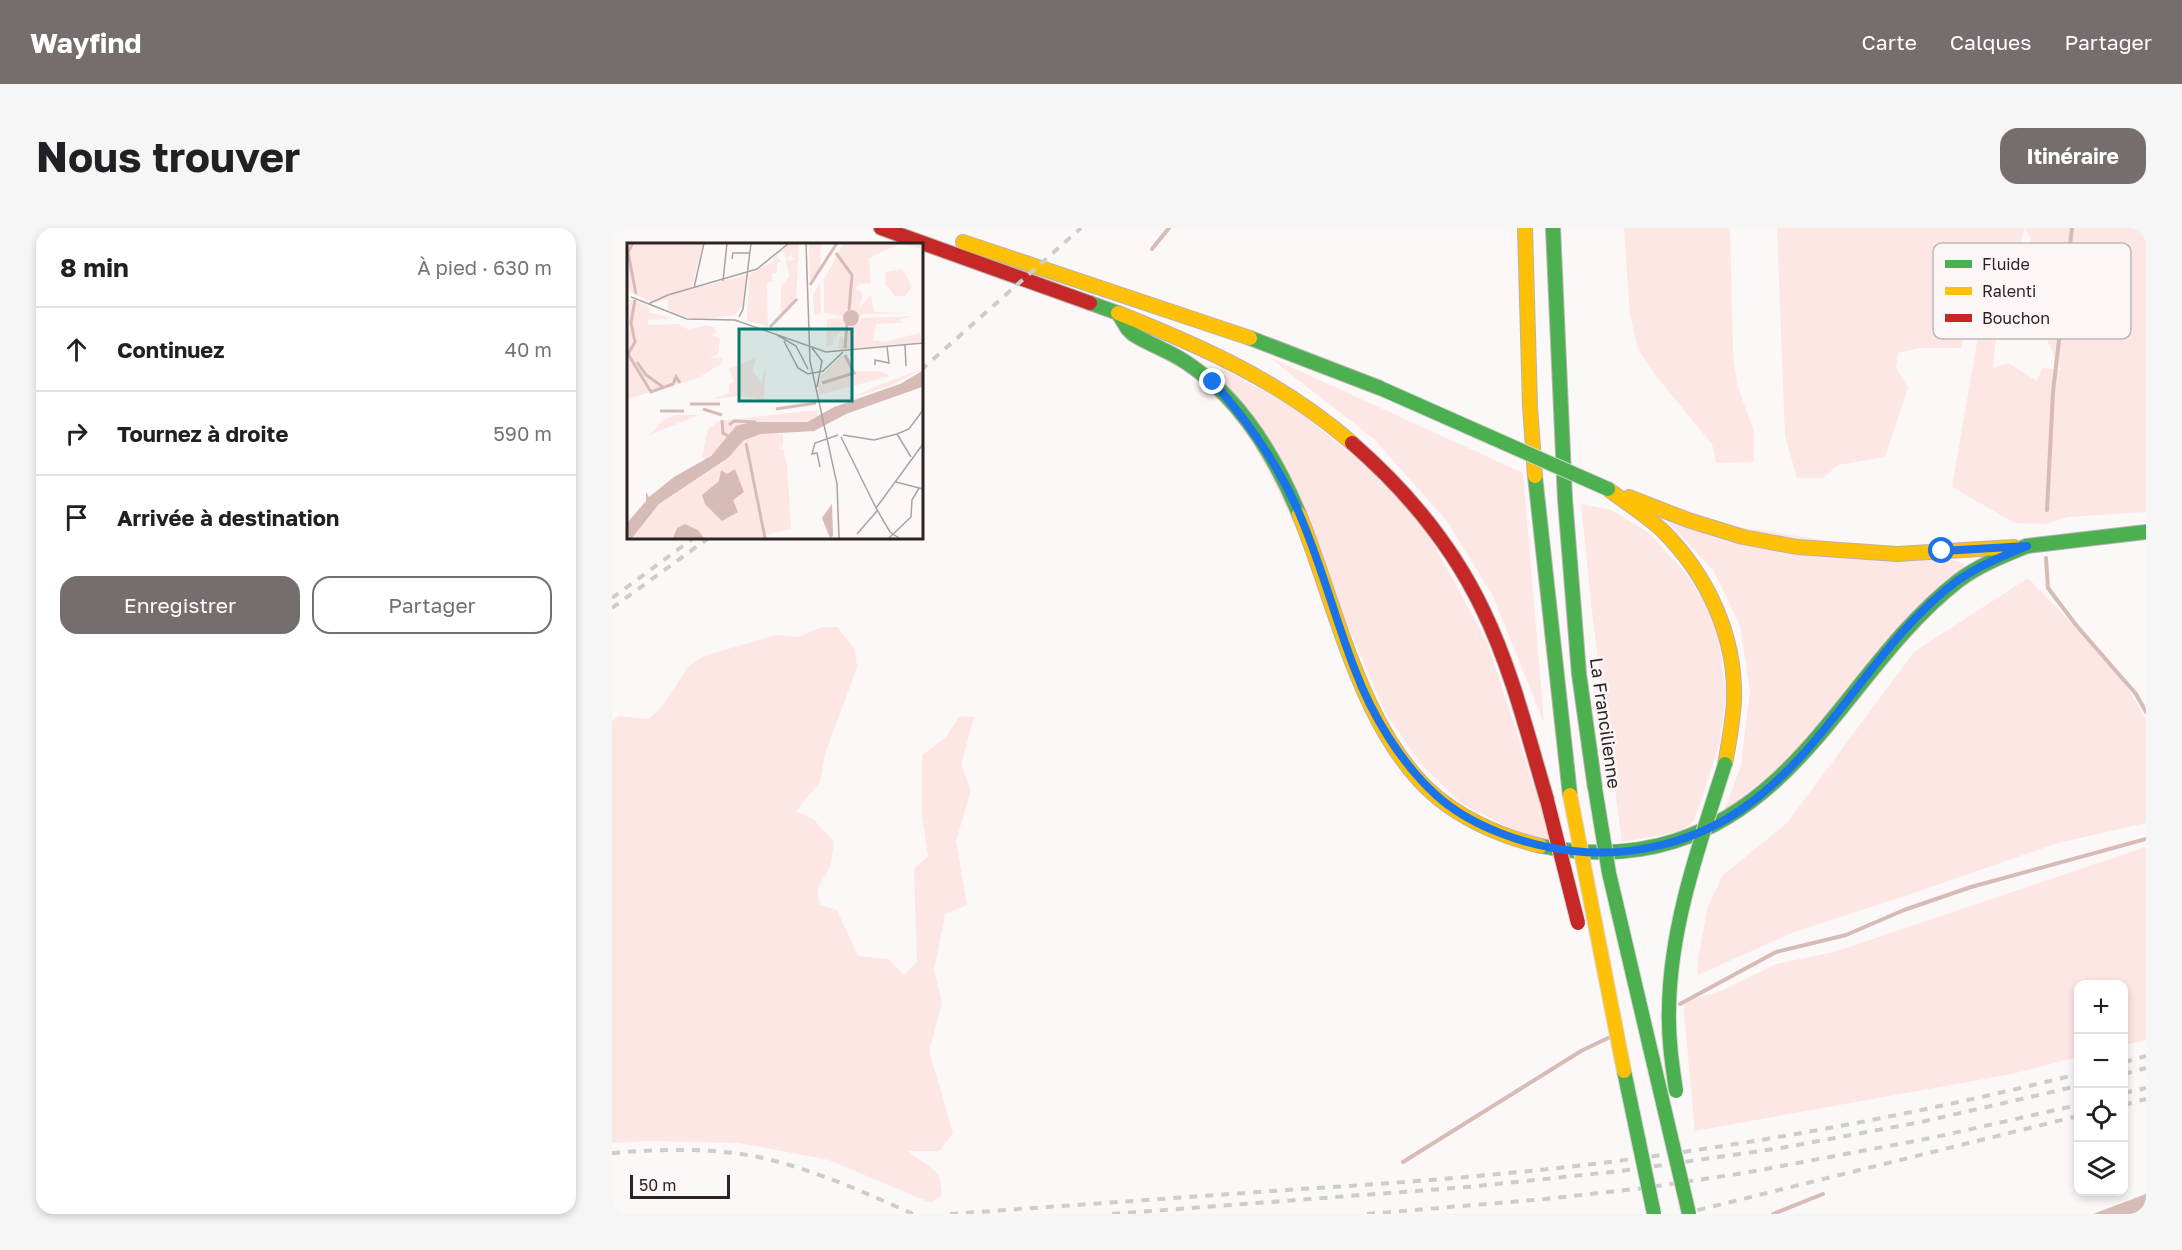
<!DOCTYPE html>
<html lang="fr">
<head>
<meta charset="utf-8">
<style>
  :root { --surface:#fff; --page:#f6f6f6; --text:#202124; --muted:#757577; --line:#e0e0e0; --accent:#756e6d }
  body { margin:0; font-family:"Golos Text",sans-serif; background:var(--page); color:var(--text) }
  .controls { position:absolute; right:18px; bottom:18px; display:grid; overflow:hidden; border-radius:12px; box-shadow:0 3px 9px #0003 }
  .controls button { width:54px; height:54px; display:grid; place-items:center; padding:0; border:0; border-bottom:2px solid var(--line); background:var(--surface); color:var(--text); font:30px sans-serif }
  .scale { position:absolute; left:18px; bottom:15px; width:100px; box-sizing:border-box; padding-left:6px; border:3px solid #2d2322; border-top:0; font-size:16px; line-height:21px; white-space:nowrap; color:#2d2322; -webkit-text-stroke:4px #fcf7f6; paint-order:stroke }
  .stop { position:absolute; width:18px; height:18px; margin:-14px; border:4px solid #1a73e8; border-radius:50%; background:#fff }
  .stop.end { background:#1a73e8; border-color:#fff; box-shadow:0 2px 6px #0008 }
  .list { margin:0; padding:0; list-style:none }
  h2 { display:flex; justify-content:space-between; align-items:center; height:78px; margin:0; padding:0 24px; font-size:26px }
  h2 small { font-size:20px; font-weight:400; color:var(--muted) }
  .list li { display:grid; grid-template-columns:39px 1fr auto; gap:18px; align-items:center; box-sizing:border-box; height:84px; padding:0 24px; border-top:2px solid var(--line) }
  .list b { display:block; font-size:22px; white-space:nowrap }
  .list em { font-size:20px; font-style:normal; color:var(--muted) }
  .actions { display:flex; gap:12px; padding:18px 24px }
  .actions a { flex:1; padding:14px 0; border:2px solid var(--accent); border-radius:18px; text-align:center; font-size:21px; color:var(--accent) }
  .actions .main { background:var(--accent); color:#fff }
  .icon { flex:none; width:33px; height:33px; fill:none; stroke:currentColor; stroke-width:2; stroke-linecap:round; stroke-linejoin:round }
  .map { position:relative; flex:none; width:1534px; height:986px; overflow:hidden; border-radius:18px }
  header { display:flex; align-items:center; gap:36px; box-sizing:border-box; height:84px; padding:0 30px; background:var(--accent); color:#fff }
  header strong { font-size:28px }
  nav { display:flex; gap:33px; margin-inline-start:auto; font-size:21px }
  .intro { display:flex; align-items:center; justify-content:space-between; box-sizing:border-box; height:144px; padding:0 36px }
  h1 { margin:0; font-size:42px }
  .button { padding:15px 27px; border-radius:18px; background:var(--accent); color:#fff; font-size:21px; font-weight:700 }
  main { display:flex; gap:36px; padding:0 36px }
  aside { flex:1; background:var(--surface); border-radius:18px; box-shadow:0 3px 9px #0003 }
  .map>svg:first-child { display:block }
  .green { fill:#fde7e4 }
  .water { fill:#d7bbb7 }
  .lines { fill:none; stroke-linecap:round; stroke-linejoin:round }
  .stream { stroke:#d7bbb7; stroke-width:4 }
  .fast-casing { stroke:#b7b2b0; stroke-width:16 }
  .slow-casing { stroke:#b7b2b0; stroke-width:16 }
  .jam-casing { stroke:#b7b2b0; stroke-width:16 }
  .fast { stroke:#4caf50; stroke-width:14 }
  .slow { stroke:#ffc107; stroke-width:14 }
  .jam { stroke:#c62828; stroke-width:14 }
  .rail { stroke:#cecdcc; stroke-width:4; stroke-dasharray:8 8; stroke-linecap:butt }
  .fast-bridge-casing { stroke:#d8d5d4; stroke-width:16; stroke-linecap:butt }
  .slow-bridge-casing { stroke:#d8d5d4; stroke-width:16; stroke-linecap:butt }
  .jam-bridge-casing { stroke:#d8d5d4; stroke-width:16; stroke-linecap:butt }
  .fast-bridge { stroke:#4caf50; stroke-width:14 }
  .slow-bridge { stroke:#ffc107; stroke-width:14 }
  .jam-bridge { stroke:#c62828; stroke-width:14 }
  .route { stroke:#1a73e8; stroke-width:8 }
  .labels { text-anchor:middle; stroke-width:5; stroke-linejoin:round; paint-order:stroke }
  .street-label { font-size:18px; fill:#2d2322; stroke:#fcf7f6 }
  .inset-river { fill:none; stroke:#d7bbb7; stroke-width:3 }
  .inset-road { fill:none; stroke:#a9a3a2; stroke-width:1.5 }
  .view { fill:#0f766e; fill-opacity:0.15; stroke:#0f766e; stroke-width:3 }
  .inset-edge { fill:none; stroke:#2d2322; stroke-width:3 }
  .key { fill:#fcf7f6; stroke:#beb7b6; stroke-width:1.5 }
  .key-label { font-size:16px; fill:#2d2322 }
</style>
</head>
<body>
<header>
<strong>Wayfind</strong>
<nav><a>Carte</a><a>Calques</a><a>Partager</a></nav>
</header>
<div class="intro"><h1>Nous trouver</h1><a class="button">Itinéraire</a></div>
<main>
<aside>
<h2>8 min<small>À pied · 630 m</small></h2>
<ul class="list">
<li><svg class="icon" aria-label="ahead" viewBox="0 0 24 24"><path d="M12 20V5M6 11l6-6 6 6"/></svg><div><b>Continuez</b></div><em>40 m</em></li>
<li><svg class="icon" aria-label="right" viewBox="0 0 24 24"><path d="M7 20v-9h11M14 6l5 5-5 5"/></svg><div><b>Tournez à droite</b></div><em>590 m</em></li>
<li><svg class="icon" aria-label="arrive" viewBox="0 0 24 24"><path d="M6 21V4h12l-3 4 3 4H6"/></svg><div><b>Arrivée à destination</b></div></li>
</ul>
<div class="actions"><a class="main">Enregistrer</a><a>Partager</a></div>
</aside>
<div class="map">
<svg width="1534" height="986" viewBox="0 0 1534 986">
  <rect width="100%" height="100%" fill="#fbf8f7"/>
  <!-- green -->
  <g class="green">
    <polygon points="1012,0 1118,0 1121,125 1125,157 1142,203 1142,234 1104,235 1100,216 1041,144 1026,121 1018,87"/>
    <polygon points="1165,0 1413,0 1386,86 1359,90 1349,120 1308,120 1286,125 1284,140 1296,160 1273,229 1226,237 1211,250 1185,250 1173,208"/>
    <polygon points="1414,0 1534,0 1534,284 1456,289 1433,296 1403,295 1340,259 1367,103 1384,110 1381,140 1396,135 1425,153 1430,140 1449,142 1421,82 1424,49 1455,59 1462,42 1426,31"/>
    <polygon points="657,129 911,245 932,495 880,366 834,292 762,211"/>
    <polygon points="609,139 684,181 755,239 811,297 875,414 941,616 898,600 850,576 808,535 773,484 741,410 609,152"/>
    <polygon points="969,276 999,282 1036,304 1073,344 1104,393 1114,465 1108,514 1082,593 1068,604 1010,614 981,392"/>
    <polygon points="1049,287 1347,333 1354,337 1189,521 1112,584 1129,537 1138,463 1128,397 1101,342"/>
    <polygon points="1416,350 1507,445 1534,492 1534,595 1446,615 1293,668 1182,704 1086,747 1086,733 1095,681 1111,647 1175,595 1302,424"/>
    <polygon points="211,399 225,399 243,421 245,439 213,526 208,554 184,583 202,592 222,614 219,636 205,662 208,677 225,682 246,728 276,731 292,747 305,734 302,641 316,628 310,587 310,527 333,510 348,488 362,489 349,537 359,562 344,613 355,677 333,686 322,742 330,775 317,823 341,905 327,923 296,923 327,946 330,967 319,975 217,932 127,915 35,913 0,915 0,493 7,488 37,491 51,477 76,439 92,428 164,407 186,409"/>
    <polygon points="1534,619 1534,812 1512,817 1512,756 1466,756 1466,829 1400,846 1083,903 1071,774 1111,762 1164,736 1222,724"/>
  </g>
  <!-- water -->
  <polygon class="water" points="1534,966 1534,986 1481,986"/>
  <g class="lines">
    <!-- stream -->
    <g class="stream">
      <polyline points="540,21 557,0"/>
      <polyline points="1435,282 1441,164 1460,0"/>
      <polyline points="1434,330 1436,360 1464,397 1524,466 1534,484"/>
      <polyline points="1068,776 1164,724 1234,707 1292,682 1359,659 1534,611"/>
      <polyline points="791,934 969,823 996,810"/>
      <polyline points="1161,986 1211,966"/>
    </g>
    <defs>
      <g id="fast">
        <polyline points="941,0 953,271 967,446 983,560"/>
        <path d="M478,75l28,10 9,15 6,6c17,11 37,17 54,29 53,35 88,93 112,151"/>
        <polyline points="638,110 768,160"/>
        <polyline points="923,248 958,567"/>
        <polyline points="1415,318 1534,304"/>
        <path d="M929,618c45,9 90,9 134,-5 132,-42 180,-180 283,-260 21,-16 45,-25 69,-35"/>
      </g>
      <g id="slow">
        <polyline points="913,0 918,178 923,248"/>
        <polyline points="351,14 638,110"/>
        <path d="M506,85c85,34 164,69 234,130"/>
        <path d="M996,261c18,14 38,26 55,42 45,45 73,106 71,169 -1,22 -5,43 -9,64"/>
        <polyline points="1017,269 1076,292 1131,309 1185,319 1285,326 1402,319"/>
        <path d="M687,286c37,89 62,221 139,284 30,24 66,39 103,48"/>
      </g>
      <g id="jam">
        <polyline points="269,0 478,75"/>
        <path d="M740,215c54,47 100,102 131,167 29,60 45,126 64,190"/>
      </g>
    </defs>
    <!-- fast casing -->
    <use href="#fast" class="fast-casing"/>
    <!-- slow casing -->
    <use href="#slow" class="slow-casing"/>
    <!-- jam casing -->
    <use href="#jam" class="jam-casing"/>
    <!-- fast -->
    <use href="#fast" class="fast"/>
    <!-- slow -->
    <use href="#slow" class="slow"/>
    <!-- jam -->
    <use href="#jam" class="jam"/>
    <!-- rail -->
    <g class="rail">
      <polyline points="309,142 469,0"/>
      <polyline points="0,370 83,309"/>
      <polyline points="0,380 98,309"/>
      <polyline points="1512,834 1534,828"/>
      <polyline points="1512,846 1534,840"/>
      <polyline points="1512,865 1534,860"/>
      <polyline points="1512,877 1534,871"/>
      <path d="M0,925c51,-4 104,-6 155,6 50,12 99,34 146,55"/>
      <path d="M338,986c112,-8 224,-16 337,-24 110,-7 221,-15 330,-29 156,-20 310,-49 461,-87"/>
      <polyline points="500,986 856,959 1009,943 1169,920 1309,894 1466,858"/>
      <polyline points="755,986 933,971 1032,960 1132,945 1319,910 1466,877"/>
      <polyline points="1070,986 1466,888"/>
    </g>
    <defs>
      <g id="fast-bridge">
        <polyline points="768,160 996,261"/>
        <polyline points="983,560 997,645 1077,986"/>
        <polyline points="1012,843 1042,986"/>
        <path d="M1064,863c-4,-27 -8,-54 -7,-82 1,-84 31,-166 56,-245"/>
      </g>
      <polyline id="slow-bridge" points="958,567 1012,843"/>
      <polyline id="jam-bridge" points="935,572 966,695"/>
    </defs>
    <!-- fast-bridge casing -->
    <use href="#fast-bridge" class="fast-bridge-casing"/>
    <!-- slow-bridge casing -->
    <use href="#slow-bridge" class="slow-bridge-casing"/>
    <!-- jam-bridge casing -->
    <use href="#jam-bridge" class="jam-bridge-casing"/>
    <!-- fast-bridge -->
    <use href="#fast-bridge" class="fast-bridge"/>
    <!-- slow-bridge -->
    <use href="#slow-bridge" class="slow-bridge"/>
    <!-- jam-bridge -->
    <use href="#jam-bridge" class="jam-bridge"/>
  </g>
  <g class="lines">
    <!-- route -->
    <path class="route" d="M601,154c34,38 62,78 83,124 24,53 38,110 59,164 17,45 45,92 81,125 35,32 91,51 137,56 61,7 127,-10 176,-47 83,-61 126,-162 208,-223 21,-15 46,-25 70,-35l-85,5"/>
  </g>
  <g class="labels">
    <!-- street labels -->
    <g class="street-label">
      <text transform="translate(993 495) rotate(82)" y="6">La Francilienne</text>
    </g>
  </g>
  <!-- overview -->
  <g transform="translate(15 15)">
    <rect width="296" height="296" fill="#fbf8f7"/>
    <path d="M0,0h76l-11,44 -40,15 -17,-7 -8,-6zM163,0h9l-3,56 -15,15v-28l8,-9 -3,-17h8l-3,-5 -5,3 -3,-7 -7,5 6,6h-5v11l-5,1v7l-5,2 1,43 -21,-5 2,-47 25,-13 -1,-3zM182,0h12l-1,25 -10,13zM217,0h78v6l-23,-5 -30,14 2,26 -10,-1 -6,5 8,6 -4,14 12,-13 3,17 37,1 -49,1 -2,3 -10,-8 -8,8 -18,-4v-34zM275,26l10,18 -7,9h-10l-10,-12 1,-12zM119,32l-3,29 -8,11 -41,5 -27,-11 1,-10 -14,4 15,-8zM193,40l1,31 -7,1 -1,-21zM2,56l19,7 2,7 23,5 -25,2v5l31,-1 10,6 16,-5 8,2 4,5 -6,3 9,3 -2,16 -9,4h14l-1,5 -24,15 -71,21zM289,73l-16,3 1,4 -25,1 -3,16 11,2 36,-9 2,9 -80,8 -4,-2 2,-12 5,2 -2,-8 -9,8 -1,7 -7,2 1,-28 14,-1 11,8 11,-8zM216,111l9,12v6l-33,11 2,-7zM129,115l-3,13 8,12 5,-18 -2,35 -22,-4 -30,3 17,-6v-9l5,-2 -5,-13zM295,126l-29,16 -40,12 29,-13zM227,128h27l9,5 -71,19 -1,-10zM190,167l1,6 -18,8 -41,-2 -26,7 -15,21 -12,9 -4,-2 6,-28 11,-8zM48,172h24l-50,20 14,-15zM130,191h26v12l-5,4 5,-1 4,16 4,64 -25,6v3h-134l27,-34 69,-46 16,-19z" fill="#fde7e4"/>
    <path d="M216 75a8 8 0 1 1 16 0a8 8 0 1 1-16 0ZM295,128v16l-76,27 -32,17 -53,3 -17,6 -16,18 -69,46 -27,34h-5v-15l19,-22v-9l3,5 25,-20 37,-21 25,-30 14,-4h57l27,-15 66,-23zM108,226l9,23 -11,8 5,12 -16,9 -17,-17 -3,-9 17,-14 2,-11 6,4zM205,261l1,32 -3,2 -8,-20zM58,281l13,6 6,8h-31l4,-10z" fill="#d7bbb7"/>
    <path class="inset-river" d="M6,0l-5,9 8,42M209,10l16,22 -3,35M183,42l27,-42M8,57l-4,23 4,19 -7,12 23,38 22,-8 3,-7 4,6M143,84l27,-28M218,105l2,-25M10,119l9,13 17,12M195,140l32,-10 -9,-18M63,161h30M76,166l19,6M149,166l40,-6M33,168h24M95,177l1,13 5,3M102,182l5,-4 22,1M119,200l19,95"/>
    <path class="inset-road" d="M179,0l4,118 27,123 2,54M105,16l1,-6h16M96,38l4,-38M67,45l10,-45M4,54l56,22 48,1 91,32 97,-9M21,61l20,-9 89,-26 32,-26M112,74l4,-8 8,-66M150,92l19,11 12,23M157,98l14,27 10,6 15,-3 20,-19M278,102l1,21M185,105l10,13 -5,26M248,122v-5l14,3 -2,-16M270,191l14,23M216,192l31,5 23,-6 12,-5 14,-19M214,194l35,71M193,224l-3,-14 -5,1 3,-11 23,-8M269,239l27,7M230,291l20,-23M262,295l22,-21 1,-17 7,-12M272,295l-9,-6 -14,-24 47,-64"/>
    <path class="view" d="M112,86h113v72h-113z"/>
    <rect width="296" height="296" class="inset-edge"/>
  </g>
  <!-- legend -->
  <rect x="1321" y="15" width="198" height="96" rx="9" class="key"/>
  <rect x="1333" y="32" width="27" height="8" fill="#4caf50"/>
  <rect x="1333" y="59" width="27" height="8" fill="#ffc107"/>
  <rect x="1333" y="86" width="27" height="8" fill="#c62828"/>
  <g class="key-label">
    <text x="1370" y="42">Fluide</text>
    <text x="1370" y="69">Ralenti</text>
    <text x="1370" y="96">Bouchon</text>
  </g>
</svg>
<div class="controls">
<button>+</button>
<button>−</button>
<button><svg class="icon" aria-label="locate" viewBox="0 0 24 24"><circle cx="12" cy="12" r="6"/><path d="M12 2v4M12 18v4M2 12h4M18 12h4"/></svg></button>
<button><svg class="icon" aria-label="layers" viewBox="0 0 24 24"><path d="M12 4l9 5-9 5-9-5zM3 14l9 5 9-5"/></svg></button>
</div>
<div class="scale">50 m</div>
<div class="stop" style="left:1330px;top:323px"></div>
<div class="stop end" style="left:601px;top:154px"></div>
</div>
</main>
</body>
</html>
